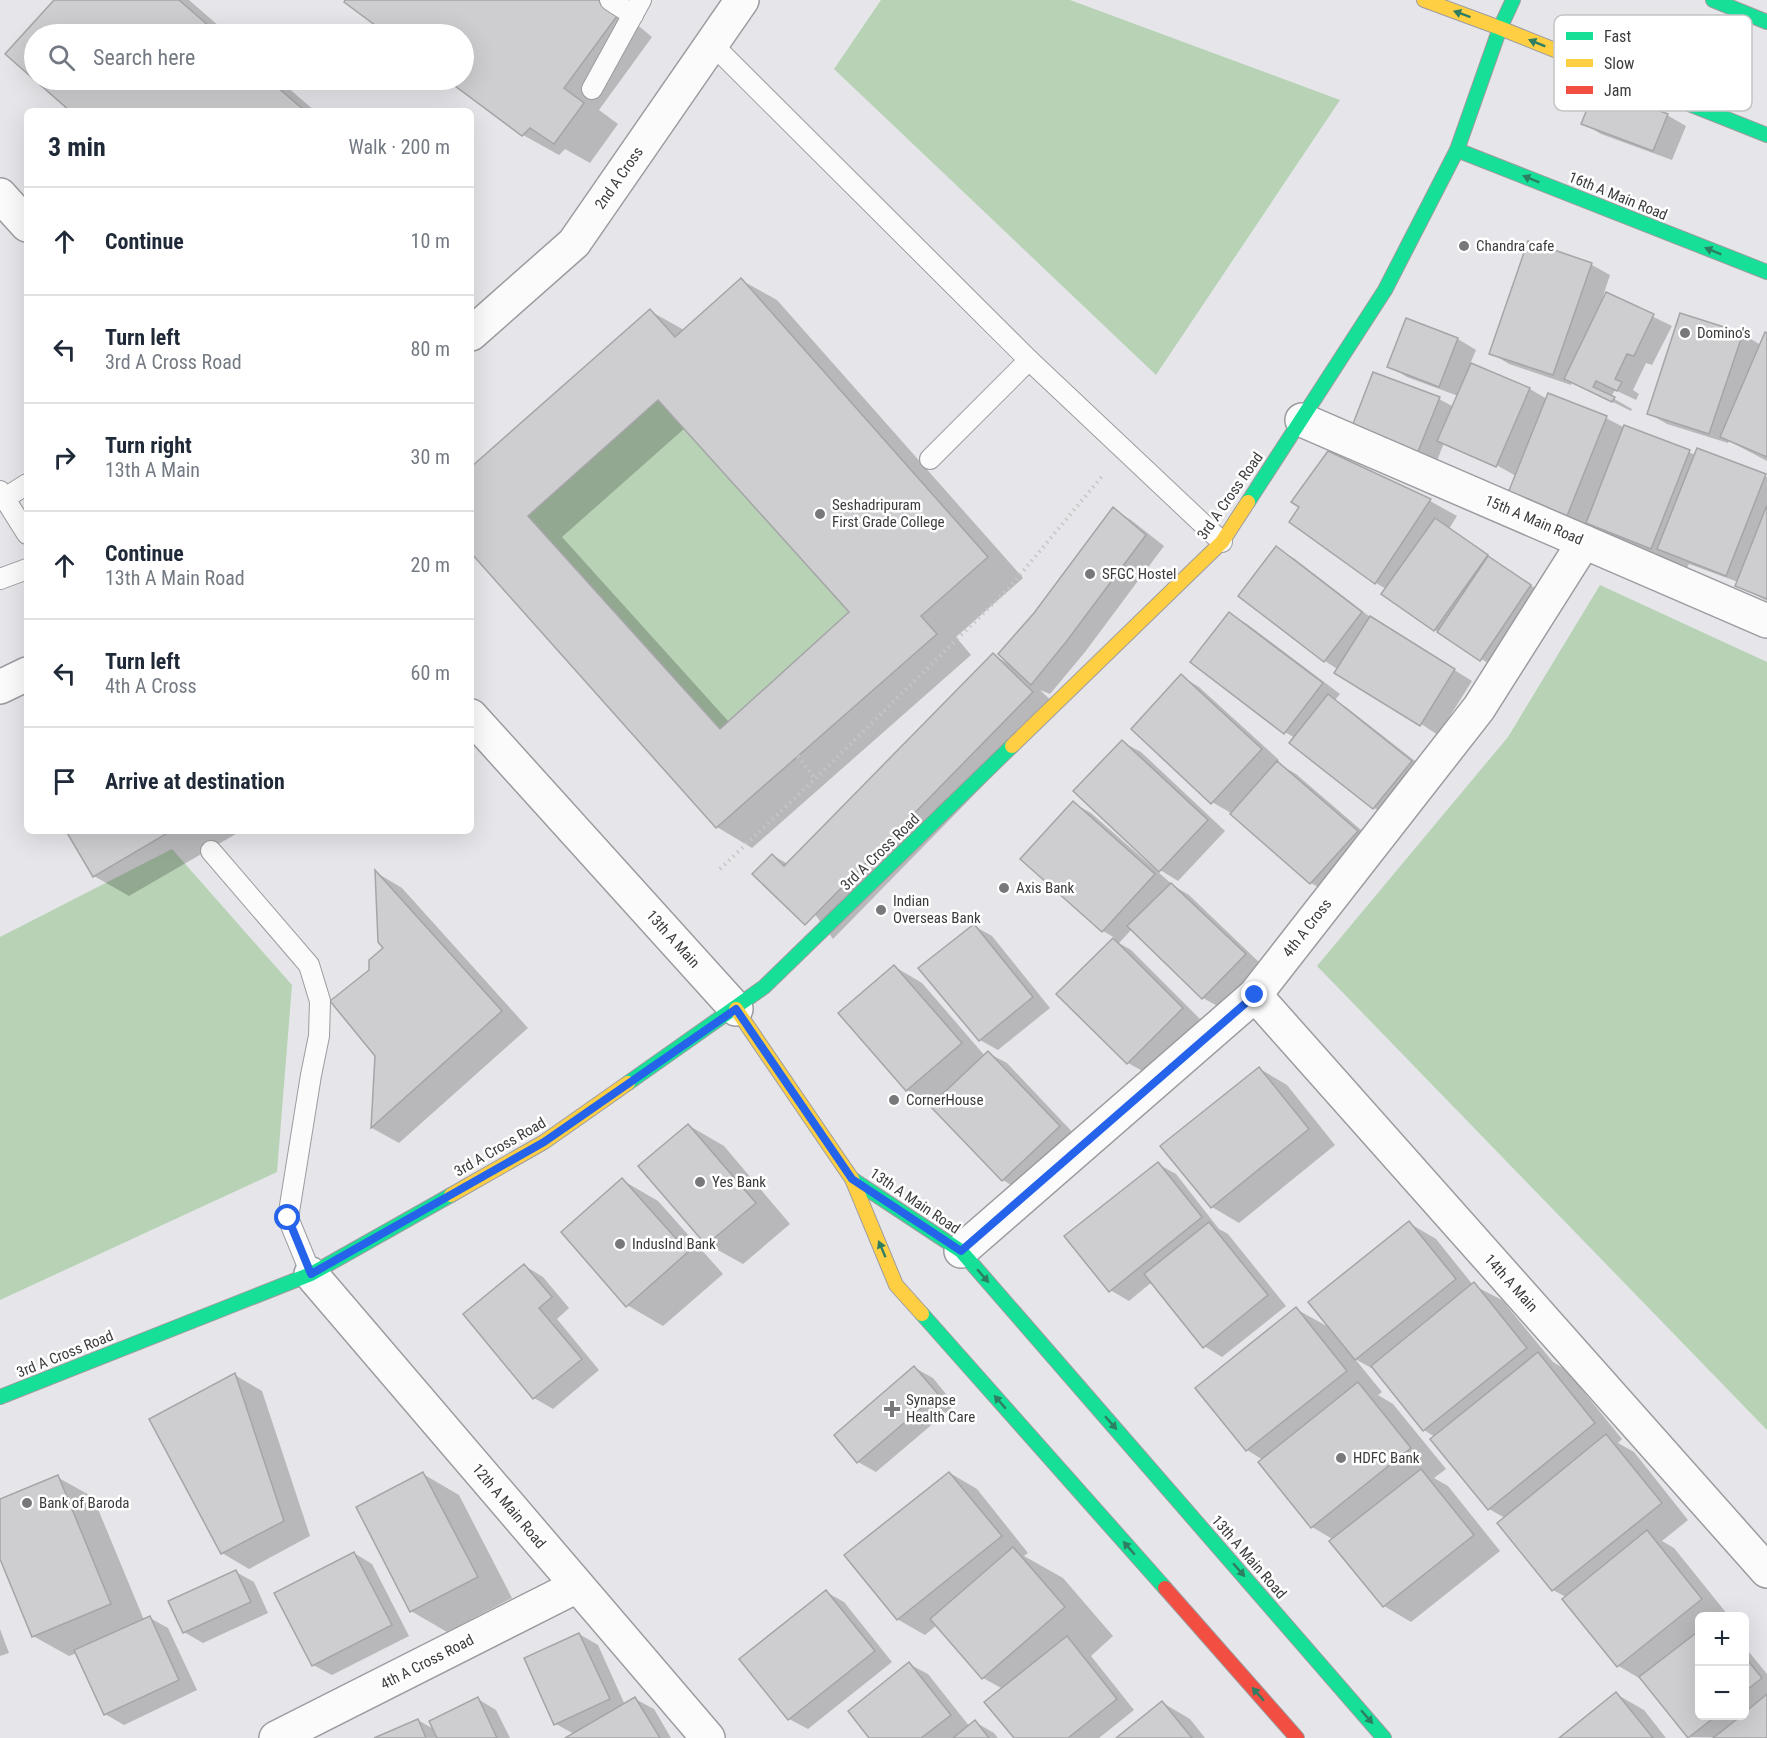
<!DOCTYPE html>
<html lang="en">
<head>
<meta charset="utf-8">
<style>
  :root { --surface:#fff; --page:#f6f6f7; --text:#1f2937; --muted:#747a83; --line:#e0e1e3 }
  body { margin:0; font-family:"Roboto Condensed",sans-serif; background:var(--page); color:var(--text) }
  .controls { position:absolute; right:18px; bottom:18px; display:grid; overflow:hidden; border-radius:9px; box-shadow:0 6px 24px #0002 }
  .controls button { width:54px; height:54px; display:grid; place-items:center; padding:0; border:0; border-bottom:2px solid var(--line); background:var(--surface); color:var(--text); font:30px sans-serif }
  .stop { position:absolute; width:18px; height:18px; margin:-14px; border:4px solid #2563eb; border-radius:50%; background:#fff }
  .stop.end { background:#2563eb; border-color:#fff; box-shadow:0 2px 6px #0008 }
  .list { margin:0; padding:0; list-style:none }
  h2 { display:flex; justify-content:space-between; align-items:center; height:78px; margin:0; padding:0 24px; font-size:26px }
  h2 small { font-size:20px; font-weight:400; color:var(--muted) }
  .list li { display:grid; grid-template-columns:39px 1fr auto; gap:18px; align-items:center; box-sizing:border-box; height:108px; padding:0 24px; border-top:2px solid var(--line) }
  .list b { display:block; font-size:22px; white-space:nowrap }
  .list p { margin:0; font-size:20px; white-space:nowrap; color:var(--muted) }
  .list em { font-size:20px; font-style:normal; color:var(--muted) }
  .icon { flex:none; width:33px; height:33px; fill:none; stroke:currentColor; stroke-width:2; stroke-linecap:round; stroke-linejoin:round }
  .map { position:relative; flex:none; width:1767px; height:1738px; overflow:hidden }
  .search { position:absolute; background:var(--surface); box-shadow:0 6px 24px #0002; left:24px; top:24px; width:450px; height:66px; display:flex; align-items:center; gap:15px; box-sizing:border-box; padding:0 21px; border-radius:33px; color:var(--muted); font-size:22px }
  .panel { position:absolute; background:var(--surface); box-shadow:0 6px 24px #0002; left:24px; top:108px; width:450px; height:726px; border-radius:9px }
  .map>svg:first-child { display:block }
  .green { fill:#b7d2b5 }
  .shadow { fill:#0003; fill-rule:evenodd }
  .building { fill:#ceced1; stroke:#a5a5a8; stroke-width:1.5; fill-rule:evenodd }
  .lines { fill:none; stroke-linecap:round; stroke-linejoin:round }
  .lane-casing { stroke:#9c9ca0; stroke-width:22 }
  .street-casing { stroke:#9c9ca0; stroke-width:36 }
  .fast-casing { stroke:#9c9ca0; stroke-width:16 }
  .slow-casing { stroke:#9c9ca0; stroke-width:16 }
  .jam-casing { stroke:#9c9ca0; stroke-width:16 }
  .path { stroke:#c6c6c7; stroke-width:4; stroke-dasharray:1.5 4.5; stroke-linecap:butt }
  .lane { stroke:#fbfbfc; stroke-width:20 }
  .street { stroke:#fbfbfc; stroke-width:33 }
  .fast { stroke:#16e098; stroke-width:14 }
  .slow { stroke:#ffcf43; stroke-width:14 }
  .jam { stroke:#f24e42; stroke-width:14 }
  .oneway { fill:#2d7e63 }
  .route { stroke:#2563eb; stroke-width:8 }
  .poi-dot { fill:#78787b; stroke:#fff; stroke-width:2 }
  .labels { text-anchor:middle; stroke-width:5; stroke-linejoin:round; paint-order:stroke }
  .street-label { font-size:15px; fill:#3c3c3f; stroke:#fff }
  .poi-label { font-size:15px; fill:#3c3c3f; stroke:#fff; text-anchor:start }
  .key { fill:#fff; stroke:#c4c4c5; stroke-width:1.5 }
  .key-label { font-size:16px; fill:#3c3c3f }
</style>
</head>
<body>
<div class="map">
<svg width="1767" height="1738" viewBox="0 0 1767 1738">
  <rect width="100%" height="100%" fill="#e6e6ea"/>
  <!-- green -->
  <g class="green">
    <polygon points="881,0 1070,0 1340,100 1156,375 834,69"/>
    <polygon points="658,400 849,612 720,729 528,516"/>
    <polygon points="1600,585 1767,662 1767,1430 1317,966 1508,737"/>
    <polygon points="172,849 292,985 277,1172 0,1300 0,937"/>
  </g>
  <!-- shadow -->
  <g class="shadow">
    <polygon points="56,0 189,0 228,34 34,34 34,78 7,54"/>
    <polygon points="347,0 597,0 629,18 652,37 599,110 618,124 590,163 565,149 559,155 523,135 450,80 464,80 464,34 390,34 346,1"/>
    <polygon points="36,80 279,80 315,111 72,111"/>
    <polygon points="1667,115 1686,126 1672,160 1601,134 1583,123"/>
    <polygon points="1529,243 1592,265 1610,275 1602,299 1604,299 1607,294 1672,326 1652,365 1646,363 1633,390 1639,394 1636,400 1615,390 1611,397 1632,409 1631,411 1572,382 1571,385 1509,364 1491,353"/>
    <path d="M741,280l36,20 246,278 -67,59 15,18 -219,193 -35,-21 -246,-277v-81l179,-158 34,19zM685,428l167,184 -123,110 -167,-185z"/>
    <polygon points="1742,334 1761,345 1767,334 1767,461 1729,441 1728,443 1667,424 1648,413"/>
    <polygon points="1458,339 1476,350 1470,364 1530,389 1547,399 1606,418 1625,428 1696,455 1698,450 1767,477 1767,601 1737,585 1738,582 1689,564 1687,568 1623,543 1587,522 1586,526 1528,503 1516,476 1491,462 1489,464 1493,466 1444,443 1436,463 1371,438 1439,399 1454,407 1458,396 1407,377 1389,366"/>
    <polygon points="1329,453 1430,501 1457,516 1449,529 1548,597 1499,670 1435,630 1383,593 1386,589 1376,583 1301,507"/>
    <polygon points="1113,509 1131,520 1164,546 1085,652 1050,694 1040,690 1059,708 833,939 772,855 788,864 993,655 1009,664"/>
    <polygon points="1276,548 1295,559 1374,620 1472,681 1438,735 1325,661"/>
    <polygon points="1229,614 1247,624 1340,694 1335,700 1346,707 1429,772 1392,818 1374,808 1295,738 1285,732"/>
    <polygon points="1181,676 1199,687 1279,760 1277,763 1296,774 1375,842 1330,894 1311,883 1231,813 1212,802"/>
    <polygon points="1122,742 1141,752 1225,831 1178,881 1157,868"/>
    <polygon points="1073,803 1091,813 1174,886 1189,895 1263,966 1221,1008 1203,998 1132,929 1119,943 1131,950 1200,1019 1146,1073 1128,1063 1059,994 1115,938 1103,931"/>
    <polygon points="68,831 241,831 129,896 94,876"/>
    <polygon points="377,873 402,888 528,1028 399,1143 372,1128 377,1055 370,970 385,949"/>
    <polygon points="974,926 992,936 1050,1008 998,1050 980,1040"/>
    <polygon points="895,967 922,983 985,1056 988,1053 1007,1063 1077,1137 1021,1191 1003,1180 933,1105 907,1090"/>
    <polygon points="1260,1069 1287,1085 1335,1145 1239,1223 1212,1207"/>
    <polygon points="688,1125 724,1146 790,1224 743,1264 707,1244"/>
    <polygon points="1158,1164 1176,1174 1219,1229 1228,1234 1286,1306 1222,1357 1204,1346 1152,1282 1129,1301 1110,1290"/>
    <polygon points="622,1180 658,1201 723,1274 663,1326 627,1305"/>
    <polygon points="1409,1223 1436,1239 1473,1285 1502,1300 1553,1362 1566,1370 1622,1439 1618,1443 1634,1452 1688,1520 1662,1541 1674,1548 1728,1615 1700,1616 1700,1716 1744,1716 1744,1646 1767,1674 1767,1738 1689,1737 1644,1681 1617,1665 1566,1597 1553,1590 1505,1518 1489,1509 1435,1437 1424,1430 1377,1371 1355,1359 1382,1392 1378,1395 1393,1404 1446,1469 1434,1478 1448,1486 1500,1551 1411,1622 1384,1606 1334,1540 1312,1527 1263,1460 1247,1450 1197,1388 1296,1309 1332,1329"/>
    <polygon points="525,1266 543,1277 569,1308 557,1319 599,1370 553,1409 534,1398 465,1315"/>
    <polygon points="915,1368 933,1378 955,1405 876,1472 858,1462"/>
    <polygon points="235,1375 262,1391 310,1536 249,1569 222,1553"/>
    <polygon points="950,1473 977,1489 1028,1553 1024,1556 1063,1578 1113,1636 1091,1656 1134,1710 1099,1738 1015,1738 1003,1689 983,1678 937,1625 925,1635 897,1619"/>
    <polygon points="423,1474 459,1495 512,1598 447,1632 411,1611"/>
    <polygon points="57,1477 93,1497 144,1620 150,1618 168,1628 197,1690 124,1725 105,1714 77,1653 69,1656 33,1636 0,1556 0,1500"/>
    <polygon points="354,1553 372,1564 409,1636 332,1675 313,1665"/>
    <polygon points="236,1572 254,1582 268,1613 203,1643 184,1632"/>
    <polygon points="826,1592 844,1602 892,1662 808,1729 789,1719"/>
    <polygon points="0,1629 9,1653 0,1656"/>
    <polygon points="579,1634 598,1645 625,1705 635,1699 654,1709 671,1738 567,1738 574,1734 556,1724"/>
    <polygon points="909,1664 928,1674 970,1727 975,1722 994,1733 998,1738 871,1738"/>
    <polygon points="1616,1694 1644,1710 1666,1738 1561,1738"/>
    <polygon points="478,1699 496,1710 510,1738 378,1738 418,1720 435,1730"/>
    <polygon points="1163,1703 1190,1719 1205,1738 1118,1738"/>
  </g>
  <!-- building -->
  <g class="building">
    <polygon points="54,0 179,0 218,34 34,34 34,80 269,80 305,111 70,111 5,54"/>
    <polygon points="345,0 598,0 617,16 564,88 584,103 554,144 530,128 522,136 447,80 464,80 464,34 387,34 344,2"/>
    <polygon points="1596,87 1668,114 1653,151 1581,124"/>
    <polygon points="1528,241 1592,263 1553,375 1489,354"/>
    <path d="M741,278l247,279 -67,59 16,18 -221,194 -245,-275v-86l179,-158 25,28zM658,400l191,212 -129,117 -192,-213z"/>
    <polygon points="1606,292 1654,314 1634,356 1627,354 1615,379 1622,382 1617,391 1596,381 1593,387 1615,397 1612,402 1564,379"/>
    <polygon points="1680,313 1743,333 1709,434 1647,414"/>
    <polygon points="1406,318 1458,338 1439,387 1387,367"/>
    <polygon points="1765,332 1767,333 1767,457 1720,437"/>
    <polygon points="1471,363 1530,388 1496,467 1437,441"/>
    <polygon points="1373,372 1440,397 1417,454 1351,429"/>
    <polygon points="1548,393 1607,416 1567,516 1508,493"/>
    <polygon points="1624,425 1690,450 1651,549 1586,523"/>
    <polygon points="1697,448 1766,474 1726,576 1657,549"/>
    <polygon points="1328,451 1431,499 1375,584 1289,522 1299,507 1291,502"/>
    <polygon points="1767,505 1767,599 1735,586"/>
    <polygon points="1113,507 1146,535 1066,642 1031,685 998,654 1034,613"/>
    <polygon points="1435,518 1488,555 1434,631 1381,594"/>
    <polygon points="1276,546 1362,612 1324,662 1238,596"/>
    <polygon points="1488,556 1531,585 1480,661 1437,632"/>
    <polygon points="1229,612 1323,683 1284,734 1190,662"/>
    <polygon points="1370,616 1455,669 1420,726 1334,673"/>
    <polygon points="993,653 1033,692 805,925 752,874 772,854 784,866"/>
    <polygon points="1181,674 1262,749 1211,804 1131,729"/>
    <polygon points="1328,694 1412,761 1373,809 1289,743"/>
    <polygon points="1122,740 1208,820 1159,872 1073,791"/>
    <polygon points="1277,761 1358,831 1310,884 1230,814"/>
    <polygon points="1073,801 1155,874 1102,932 1020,859"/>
    <polygon points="66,831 171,831 93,877"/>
    <polygon points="375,870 502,1011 371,1128 375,1056 330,1001 369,970 369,960 383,948 378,942"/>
    <polygon points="1171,883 1246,954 1202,999 1127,926"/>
    <polygon points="974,924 1033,997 979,1041 918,968"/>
    <polygon points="1113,938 1183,1008 1127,1064 1056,994"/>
    <polygon points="894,965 962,1043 906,1091 838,1013"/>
    <polygon points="988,1051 1060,1126 1002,1181 930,1106"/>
    <polygon points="1259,1067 1309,1129 1211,1208 1160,1146"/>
    <polygon points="688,1124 756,1203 706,1245 638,1166"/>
    <polygon points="1158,1162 1202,1217 1109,1292 1064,1236"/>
    <polygon points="622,1178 688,1252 626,1307 561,1232"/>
    <polygon points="1409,1221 1456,1279 1355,1360 1308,1302"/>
    <polygon points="1209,1222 1268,1295 1203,1348 1144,1274"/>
    <polygon points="524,1264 552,1297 539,1308 582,1359 533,1399 463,1314"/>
    <polygon points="1474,1282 1527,1348 1423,1431 1371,1366"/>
    <polygon points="1296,1307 1347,1371 1246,1451 1195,1388"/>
    <polygon points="1538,1352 1595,1423 1488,1510 1430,1439"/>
    <polygon points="914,1366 938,1394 857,1463 834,1435"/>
    <polygon points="235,1373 284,1521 221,1554 149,1419"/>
    <polygon points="1358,1382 1411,1448 1311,1528 1258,1462"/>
    <polygon points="1606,1434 1662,1503 1552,1591 1497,1523"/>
    <polygon points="1421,1469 1474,1535 1383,1607 1329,1541"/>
    <polygon points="423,1472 478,1577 410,1612 356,1507"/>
    <polygon points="949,1472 1002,1536 897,1620 844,1555"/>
    <polygon points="58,1475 111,1604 32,1637 0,1559 0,1499"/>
    <polygon points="1647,1530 1702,1599 1617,1667 1562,1599"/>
    <polygon points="1013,1547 1065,1607 982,1679 930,1619"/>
    <polygon points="354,1552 392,1625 312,1666 274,1593"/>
    <polygon points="236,1570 251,1602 183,1633 168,1601"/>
    <polygon points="826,1590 875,1651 788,1720 739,1659"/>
    <polygon points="150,1616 179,1680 104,1715 74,1650"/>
    <polygon points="1700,1630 1700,1716 1716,1716 1688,1738 1639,1677"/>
    <polygon points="579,1633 610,1699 554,1725 524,1658"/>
    <polygon points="1067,1636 1117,1699 1068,1738 1014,1738 984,1702"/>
    <polygon points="1744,1656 1762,1678 1744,1692"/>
    <polygon points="909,1662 951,1715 921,1738 869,1738 848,1711"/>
    <polygon points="1616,1692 1653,1738 1559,1738"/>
    <polygon points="1767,1694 1767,1738 1713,1738 1741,1716 1744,1716 1744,1713"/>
    <polygon points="478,1697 497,1738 437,1738 429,1721"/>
    <polygon points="635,1697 660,1738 565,1738"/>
    <polygon points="1162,1701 1192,1738 1116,1738"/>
    <polygon points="418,1719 426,1738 374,1738"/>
    <polygon points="975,1720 989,1738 953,1738"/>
  </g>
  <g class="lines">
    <defs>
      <g id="lane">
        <polyline points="610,0 633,15"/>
        <polyline points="712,44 1029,360 1222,542"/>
        <polyline points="592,89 641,0"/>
        <polyline points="930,459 1029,360"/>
        <polyline points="0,491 27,534"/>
        <polyline points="5,498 27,484"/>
        <polyline points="0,579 27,569"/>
        <polyline points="211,851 309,965 320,1001 319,1036 311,1075 288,1218 311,1274"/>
      </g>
      <g id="street">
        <polyline points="0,195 27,225"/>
        <polyline points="471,334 574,243 742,0"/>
        <polyline points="1302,420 1767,621"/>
        <polyline points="0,687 27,674"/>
        <polyline points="471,716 736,1009"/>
        <polyline points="1255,995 1767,1571"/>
        <polyline points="961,1251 1255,995 1479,708 1584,542"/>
        <polyline points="311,1274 708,1738"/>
        <polyline points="276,1738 577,1586"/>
      </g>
      <g id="fast">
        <polyline points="1713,0 1767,22"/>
        <polyline points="1674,98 1767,135"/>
        <polyline points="1457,150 1767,272"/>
        <polyline points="1248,502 1385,290 1457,150 1500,28 1513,0"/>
        <polyline points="628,1083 764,987 1012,746"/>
        <polyline points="852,1179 961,1251 1384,1738"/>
        <polyline points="922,1314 1165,1588"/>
        <polyline points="0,1397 311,1274 451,1195"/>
      </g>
      <g id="slow">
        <polyline points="1424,0 1500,28 1674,98"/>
        <polyline points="1012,746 1222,542 1248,502"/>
        <polyline points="736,1009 852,1179 896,1285 922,1314"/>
        <polyline points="451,1195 544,1142 628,1083"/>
      </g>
      <polyline id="jam" points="1165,1588 1297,1738"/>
    </defs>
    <!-- lane casing -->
    <use href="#lane" class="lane-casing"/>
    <!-- street casing -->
    <use href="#street" class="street-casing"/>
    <!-- fast casing -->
    <use href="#fast" class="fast-casing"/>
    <!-- slow casing -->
    <use href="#slow" class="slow-casing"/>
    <!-- jam casing -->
    <use href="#jam" class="jam-casing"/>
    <!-- path -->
    <g class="path">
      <polyline points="798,756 815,779"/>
      <polyline points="720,869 815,779 1009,588 1104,474"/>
    </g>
    <!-- lane -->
    <use href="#lane" class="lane"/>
    <!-- street -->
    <use href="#street" class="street"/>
    <!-- fast -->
    <use href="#fast" class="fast"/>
    <!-- slow -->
    <use href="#slow" class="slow"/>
    <!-- jam -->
    <use href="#jam" class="jam"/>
  </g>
  <!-- one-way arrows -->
  <defs><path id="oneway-solid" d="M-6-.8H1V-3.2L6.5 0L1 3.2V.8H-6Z" transform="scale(1.5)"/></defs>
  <g class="oneway">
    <use href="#oneway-solid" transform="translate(1462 14) rotate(-160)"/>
    <use href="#oneway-solid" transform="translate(1537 43) rotate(-158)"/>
    <use href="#oneway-solid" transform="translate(1531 179) rotate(-158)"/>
    <use href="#oneway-solid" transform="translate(1713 251) rotate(-158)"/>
    <use href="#oneway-solid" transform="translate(882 1249) rotate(-113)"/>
    <use href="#oneway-solid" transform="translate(983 1276) rotate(49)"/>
    <use href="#oneway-solid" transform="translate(1000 1402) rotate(-131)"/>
    <use href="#oneway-solid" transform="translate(1111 1423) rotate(49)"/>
    <use href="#oneway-solid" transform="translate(1129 1548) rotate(-131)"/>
    <use href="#oneway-solid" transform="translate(1239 1570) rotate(49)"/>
    <use href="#oneway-solid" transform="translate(1258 1694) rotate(-131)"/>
    <use href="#oneway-solid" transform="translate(1367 1717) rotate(49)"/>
  </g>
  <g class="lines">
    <!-- route -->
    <polyline class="route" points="288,1218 311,1274 544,1142 736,1009 852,1179 961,1251 1255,995"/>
  </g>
  <!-- markers -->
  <g class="poi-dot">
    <circle cx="1464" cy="246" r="6"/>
    <circle cx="1685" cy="333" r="6"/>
    <circle cx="820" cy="514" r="6"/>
    <circle cx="1090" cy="574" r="6"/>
    <circle cx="1004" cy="888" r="6"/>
    <circle cx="881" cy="910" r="6"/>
    <circle cx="894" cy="1100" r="6"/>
    <circle cx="700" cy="1182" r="6"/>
    <circle cx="620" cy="1244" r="6"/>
    <path d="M889 1400h6v6h6v6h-6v6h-6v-6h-6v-6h6z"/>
    <circle cx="1341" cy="1458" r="6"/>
    <circle cx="27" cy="1503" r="6"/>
  </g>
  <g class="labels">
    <!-- street labels -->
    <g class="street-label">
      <text transform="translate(619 178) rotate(-55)" y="5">2nd A Cross</text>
      <text transform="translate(1618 196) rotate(22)" y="5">16th A Main Road</text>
      <text transform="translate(1230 496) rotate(-55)" y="5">3rd A Cross Road</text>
      <text transform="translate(1534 520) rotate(23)" y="5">15th A Main Road</text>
      <text transform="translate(880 852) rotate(-44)" y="5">3rd A Cross Road</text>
      <text transform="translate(1307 928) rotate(-52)" y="5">4th A Cross</text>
      <text transform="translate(673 939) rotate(48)" y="5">13th A Main</text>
      <text transform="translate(500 1147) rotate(-30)" y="5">3rd A Cross Road</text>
      <text transform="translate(915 1201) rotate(34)" y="5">13th A Main Road</text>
      <text transform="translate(1511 1283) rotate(48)" y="5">14th A Main</text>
      <text transform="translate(65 1354) rotate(-22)" y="5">3rd A Cross Road</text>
      <text transform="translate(509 1506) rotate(50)" y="5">12th A Main Road</text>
      <text transform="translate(1249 1557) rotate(49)" y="5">13th A Main Road</text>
      <text transform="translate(427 1662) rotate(-27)" y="5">4th A Cross Road</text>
    </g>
    <!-- poi labels -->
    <g class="poi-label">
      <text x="1476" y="251">Chandra cafe</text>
      <text x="1697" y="338">Domino's</text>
      <text x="832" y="510">Seshadripuram<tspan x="832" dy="17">First Grade College</tspan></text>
      <text x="1102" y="579">SFGC Hostel</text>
      <text x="1016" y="893">Axis Bank</text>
      <text x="893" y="906">Indian<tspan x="893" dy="17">Overseas Bank</tspan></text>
      <text x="906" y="1105">CornerHouse</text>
      <text x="712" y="1187">Yes Bank</text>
      <text x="632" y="1249">IndusInd Bank</text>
      <text x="906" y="1405">Synapse<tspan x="906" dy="17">Health Care</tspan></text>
      <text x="1353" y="1463">HDFC Bank</text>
      <text x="39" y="1508">Bank of Baroda</text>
    </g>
  </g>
  <!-- legend -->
  <rect x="1554" y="15" width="198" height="96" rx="9" class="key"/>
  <rect x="1566" y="32" width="27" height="8" fill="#16e098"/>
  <rect x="1566" y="59" width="27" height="8" fill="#ffcf43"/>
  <rect x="1566" y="86" width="27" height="8" fill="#f24e42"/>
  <g class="key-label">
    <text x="1604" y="42">Fast</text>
    <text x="1604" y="69">Slow</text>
    <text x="1604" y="96">Jam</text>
  </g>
</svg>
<div class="controls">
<button>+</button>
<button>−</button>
</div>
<div class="stop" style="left:288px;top:1218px"></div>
<div class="stop end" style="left:1255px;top:995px"></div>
<div class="search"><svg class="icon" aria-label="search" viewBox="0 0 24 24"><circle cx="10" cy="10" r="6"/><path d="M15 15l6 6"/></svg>Search here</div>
<section class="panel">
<h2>3 min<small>Walk · 200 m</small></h2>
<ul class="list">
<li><svg class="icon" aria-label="ahead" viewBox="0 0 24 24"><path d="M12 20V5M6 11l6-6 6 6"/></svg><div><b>Continue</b></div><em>10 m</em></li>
<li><svg class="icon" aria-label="left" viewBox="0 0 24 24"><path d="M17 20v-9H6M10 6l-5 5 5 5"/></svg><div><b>Turn left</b><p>3rd A Cross Road</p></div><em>80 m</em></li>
<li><svg class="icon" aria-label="right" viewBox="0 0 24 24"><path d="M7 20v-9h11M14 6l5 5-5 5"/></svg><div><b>Turn right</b><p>13th A Main</p></div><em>30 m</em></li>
<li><svg class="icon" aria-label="ahead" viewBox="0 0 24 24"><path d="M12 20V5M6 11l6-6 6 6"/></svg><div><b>Continue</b><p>13th A Main Road</p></div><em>20 m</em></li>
<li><svg class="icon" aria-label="left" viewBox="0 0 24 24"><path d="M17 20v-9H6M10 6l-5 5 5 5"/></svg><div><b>Turn left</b><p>4th A Cross</p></div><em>60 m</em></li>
<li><svg class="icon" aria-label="arrive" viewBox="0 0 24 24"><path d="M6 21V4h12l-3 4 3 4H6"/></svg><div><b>Arrive at destination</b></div></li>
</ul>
</section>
</div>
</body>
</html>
